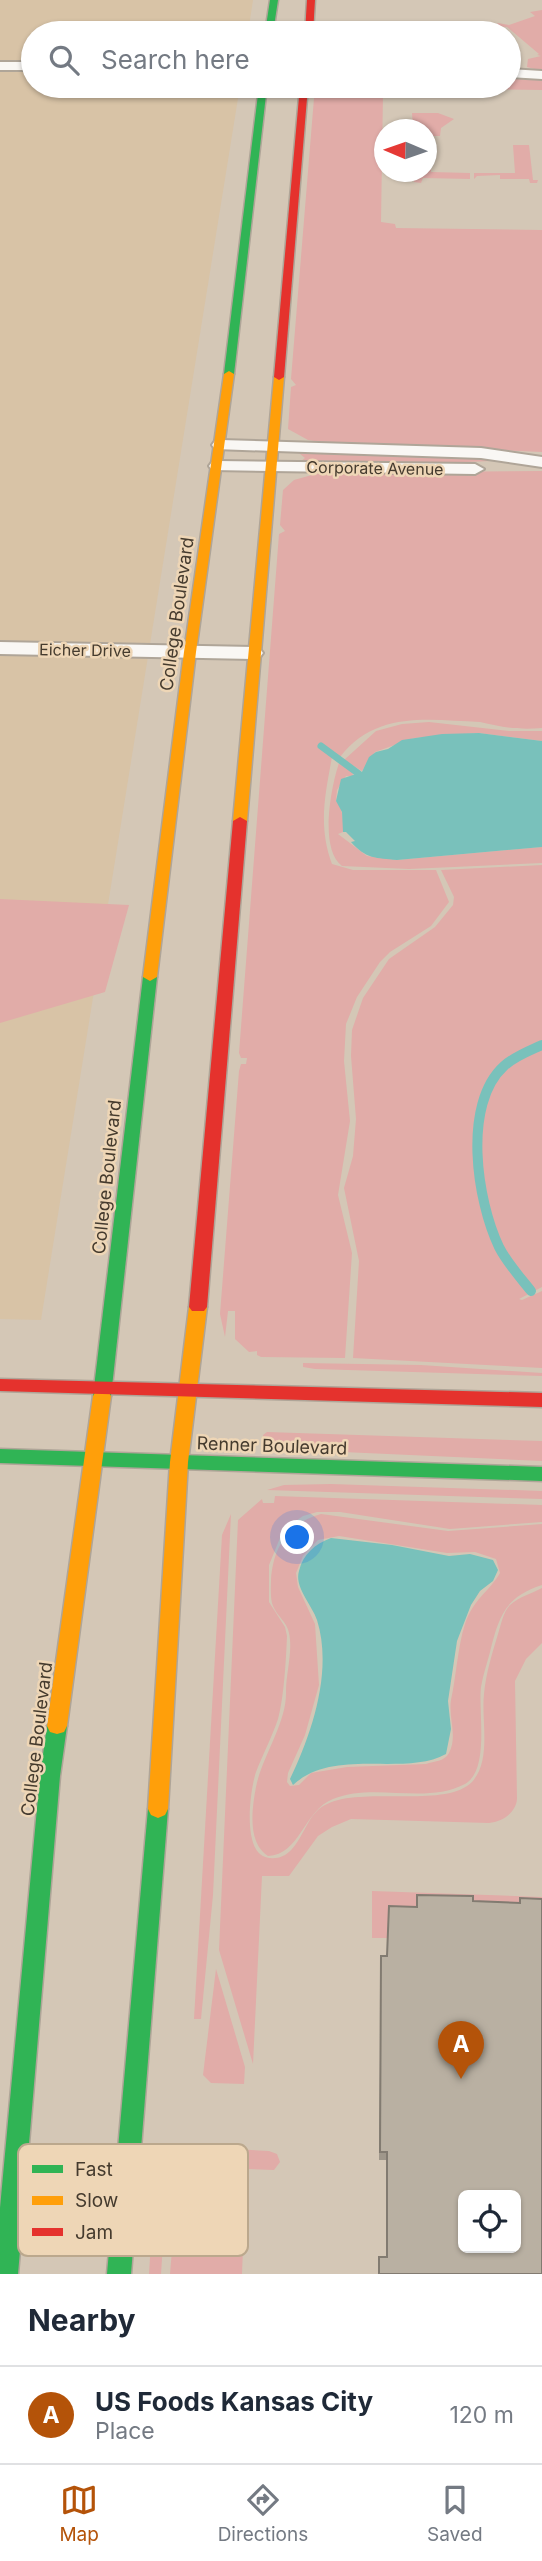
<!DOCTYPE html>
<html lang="en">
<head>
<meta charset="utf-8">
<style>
  :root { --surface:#fff; --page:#f6f6f7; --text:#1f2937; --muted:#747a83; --line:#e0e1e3; --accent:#b45309 }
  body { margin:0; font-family:Inter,sans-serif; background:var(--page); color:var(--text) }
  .controls { position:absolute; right:21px; bottom:21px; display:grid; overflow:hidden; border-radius:10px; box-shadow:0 2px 5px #0004 }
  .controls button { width:63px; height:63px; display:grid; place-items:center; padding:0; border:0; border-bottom:2px solid var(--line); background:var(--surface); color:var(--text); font:35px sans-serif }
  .compass { position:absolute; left:374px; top:119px; width:63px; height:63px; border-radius:50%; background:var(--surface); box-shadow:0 2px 5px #0004; rotate:272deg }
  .you { position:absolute; left:298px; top:1538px; width:24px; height:24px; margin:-18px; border:5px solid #fff; border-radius:50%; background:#1a73e8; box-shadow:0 0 0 10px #1a73e833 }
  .badge { display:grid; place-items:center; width:46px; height:46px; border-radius:50%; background:var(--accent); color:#fff; font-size:23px; font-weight:700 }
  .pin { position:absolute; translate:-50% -58px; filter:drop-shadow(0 2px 4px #0008) }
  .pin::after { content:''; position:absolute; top:37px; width:24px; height:21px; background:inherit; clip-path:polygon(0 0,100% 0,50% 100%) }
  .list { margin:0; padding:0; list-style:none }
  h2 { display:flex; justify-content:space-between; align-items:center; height:91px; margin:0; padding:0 28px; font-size:30px }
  h2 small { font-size:23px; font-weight:400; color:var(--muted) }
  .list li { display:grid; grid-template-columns:46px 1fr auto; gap:21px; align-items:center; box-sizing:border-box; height:98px; padding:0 28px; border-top:2px solid var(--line) }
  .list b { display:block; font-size:26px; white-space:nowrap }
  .list p { margin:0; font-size:23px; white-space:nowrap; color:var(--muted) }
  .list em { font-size:23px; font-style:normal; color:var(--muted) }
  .icon { flex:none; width:38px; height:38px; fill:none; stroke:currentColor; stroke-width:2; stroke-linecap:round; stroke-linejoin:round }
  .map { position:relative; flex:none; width:542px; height:2274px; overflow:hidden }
  .search { position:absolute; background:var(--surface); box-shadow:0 2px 5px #0004; left:21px; right:21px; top:21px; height:77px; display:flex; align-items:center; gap:18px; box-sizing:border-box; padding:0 24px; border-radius:38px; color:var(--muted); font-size:26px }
  .sheet { height:189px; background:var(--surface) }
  nav { display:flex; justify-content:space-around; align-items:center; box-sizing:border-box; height:98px; border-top:2px solid var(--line); background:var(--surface); font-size:19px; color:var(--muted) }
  nav a { display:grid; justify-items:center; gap:4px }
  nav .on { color:var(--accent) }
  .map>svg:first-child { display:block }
  .built { fill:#d8c3a6 }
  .green { fill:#e1aca8; fill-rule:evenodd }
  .water { fill:#79c1bb }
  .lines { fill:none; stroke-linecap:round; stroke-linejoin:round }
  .stream-far1 { stroke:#79c1bb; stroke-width:7 }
  .stream { stroke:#79c1bb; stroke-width:10 }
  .street-casing { stroke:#afa598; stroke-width:4 }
  .fast-casing { stroke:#afa598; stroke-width:3 }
  .slow-casing { stroke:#afa598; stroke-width:3 }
  .jam-casing { stroke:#afa598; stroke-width:3 }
  .street { fill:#f9f7f4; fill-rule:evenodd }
  .fast { fill:#30b455; fill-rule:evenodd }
  .slow { fill:#ff9f0a; fill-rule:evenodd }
  .jam { fill:#e5322d; fill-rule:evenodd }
  .wall { fill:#9f978b }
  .building { fill:#b9b0a2; stroke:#827b71; stroke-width:2; fill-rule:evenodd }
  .labels { text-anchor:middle; stroke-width:5; stroke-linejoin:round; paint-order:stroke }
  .far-street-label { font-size:16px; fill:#453b2e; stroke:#eed6b6 }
  .street-label { font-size:18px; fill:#453b2e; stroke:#eed6b6 }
  .key { fill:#eed6b6; stroke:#bba88d; stroke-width:2 }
  .key-label { font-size:19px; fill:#453b2e }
</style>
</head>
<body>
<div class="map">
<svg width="542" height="2274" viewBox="0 0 542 2274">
  <rect width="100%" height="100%" fill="#d4c7b6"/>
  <!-- built -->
  <polygon class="built" points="0,0 253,0 248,33 33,33 33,86 240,86 41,1320 0,1319"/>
  <!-- green -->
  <g class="green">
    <polygon points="542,10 542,71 527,67 528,59 541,56 537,55 539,54 507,27 495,26 498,23 509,25 535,16 530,12"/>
    <polygon points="509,79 542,79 542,90 397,88 395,92 383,93 381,222 395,224 396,228 542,230 542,452 327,443 308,440 288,429 291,387 296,385 291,379 315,86 509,86"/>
    <polygon points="412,113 438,113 454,119 441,128 440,136 430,136 431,172 470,173 470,179 423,178 421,183 414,182 413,172 426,172 426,130 413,129"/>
    <polygon points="513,145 529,145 533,180 538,180 537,183 530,183 529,179 500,179 500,175 477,176 474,179 474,173 515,173"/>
    <polygon points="327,452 485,458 491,461 418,464 300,462 305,458 299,453"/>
    <path d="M542,471v257c-25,2 -41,-1 -62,-6 -50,-2 -104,-12 -140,35l-16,-12 -4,1 12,11c-7,38 -14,69 0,107l21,6h83l13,32 -18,24 -41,26 -10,10 -23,35 -11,27 -2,37 6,60 -12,74 14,58 -7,105 -84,-1 -4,-2v-4l-8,1 -14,-13v-28h-7l-3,26 -5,-23 19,-243 2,-7h5l1,-6h-6l-2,-5 40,-519 6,-3 -5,-6 3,-35 11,-10 25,-7z"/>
    <polygon points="429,722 509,731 542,731 542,741 479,733 414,738 375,752 362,771 344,760 376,731 402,724"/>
    <path d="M339,763l13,8 1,5h-7l-9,14 -1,11c8,9 7,20 7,31l-5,2 29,22 30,4 145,-13v16l-133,6 -67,-3c-23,-17 -11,-79 -3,-103z"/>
    <polygon points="542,865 542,1287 519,1299 522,1300 542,1291 542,1368 353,1358 359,1261 344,1188 353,1156 356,1119 351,1056 352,1030 363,998 389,959 435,927 453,905 454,897 441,870"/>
    <polygon points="0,899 129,905 105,992 0,1023"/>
    <polygon points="303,1363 421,1365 542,1373 542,1376 315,1369 303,1367"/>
    <polygon points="267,1432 542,1441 542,1461 343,1452 343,1448 337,1448 336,1452 302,1451 264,1439 263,1435"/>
    <polygon points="331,1484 542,1491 542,1499 267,1490 284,1485"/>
    <path d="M275,1496l267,9v17l-92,7 -110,-17h-23l-14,4 -13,9 -10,13 -11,27v37l16,25 2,9c-1,24 -3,61 -9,83 -6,18 -15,35 -22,53 -6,18 -12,69 4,82 7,6 18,5 25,1 16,-10 20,-34 34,-46 32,-27 124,2 153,-27 20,-22 9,-62 12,-88 2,-21 8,-40 14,-60 3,-9 5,-22 12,-29 10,-9 21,-11 32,-17v55l-16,16 -11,22 2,118c-1,13 -14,23 -28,24l-138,-4 -19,8 -14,9 -29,40h-27l-9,188 -34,-114 19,-430 24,-21 1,4h11z"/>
    <polygon points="231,1514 213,1895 201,2019 194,2019 222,1535"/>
    <path d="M321,1514l127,17 94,-7v61c-37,12 -43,31 -52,67 -3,11 -7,23 -9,35 -3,24 9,83 -16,97 -40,21 -91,-2 -132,15 -29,11 -33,56 -65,57 -21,-13 -16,-48 -12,-69 6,-31 31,-64 30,-96 0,-18 7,-40 3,-58 -2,-11 -12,-17 -16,-27 -3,-7 -2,-19 -2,-26 2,-33 18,-58 50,-66zM339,1536l108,17 28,-1 21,7 4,14c-11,19 -27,26 -35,51 -7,21 -9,53 -14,76 -3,17 7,36 -2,53 -5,9 -15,8 -23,11l-79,3 -36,6 -12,12 -9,1 -3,-4 1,-9 17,-38 14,-50 -4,-61 -17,-37 -2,-14 7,-17 15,-16z"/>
    <polygon points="372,1891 542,1897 542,1908 417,1903 417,1916 389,1938 372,1938"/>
    <polygon points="216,1969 245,2067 244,2084 211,2083 203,2075"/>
    <polygon points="210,2148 269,2151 277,2154 280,2162 274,2170 246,2169 242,2274 170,2274 178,2177 183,2157 196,2150"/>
    <path d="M168,2170l-7,104h-12c3,-34 0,-74 19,-104z"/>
  </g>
  <!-- water -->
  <g class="water">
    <path d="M479,733l63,8v106l-145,13c-21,-2 -31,-1 -46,-18l4,-1 -9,-9h-3l-1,-20 -6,-11 5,-22 21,-7 7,-15 7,-5 12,-3 14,-9 40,-6z"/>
    <path d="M331,1538l61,7 57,11 21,-2 23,6 5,10 -5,11 -13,10 -9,14 -14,36 -9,60 3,28 -5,25c-41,23 -112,-7 -153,31l-3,-6c22,-46 43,-108 27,-159 -5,-15 -23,-33 -18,-49 4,-17 16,-27 32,-33z"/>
  </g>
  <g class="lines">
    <!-- stream-far1 -->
    <polyline class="stream-far1" points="321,746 359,774"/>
    <!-- stream -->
    <path class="stream" d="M531,1291c-11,-14 -24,-28 -32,-44 -22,-46 -37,-143 5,-181 11,-10 25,-15 38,-21"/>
    <defs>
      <g id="street">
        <rect x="0" y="62" width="33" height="8"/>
        <polygon points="509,69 542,71 542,79 509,77"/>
        <polygon points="221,440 481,448 542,457 542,467 481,458 215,449 212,445 215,441"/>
        <polygon points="218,461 475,464 484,469 475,474 212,470 209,466 212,462"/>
        <polygon points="0,642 253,647 260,649 263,653 260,657 253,659 0,654"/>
      </g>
      <g id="fast">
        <polygon points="270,0 278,0 273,33 265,33"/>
        <polygon points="259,86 267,86 234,374 229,377 224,374"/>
        <polygon points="150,973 157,977 111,1396 108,1401 96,1401 93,1396 143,977"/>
        <polygon points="0,1449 542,1467 542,1481 0,1463"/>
        <polygon points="57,1718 64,1720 67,1726 60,1776 18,2274 0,2274 0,2208 40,1776 47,1726 50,1720"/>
        <polygon points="158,1800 165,1803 168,1809 131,2274 107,2274 148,1809 151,1803"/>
      </g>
      <g id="slow">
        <polygon points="229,371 234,374 196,652 157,977 150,981 143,977 184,652 224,374"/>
        <polygon points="279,374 284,377 247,821 240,825 233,821 274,377"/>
        <polygon points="198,1301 204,1303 207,1307 188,1462 168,1809 165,1815 158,1818 151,1815 148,1809 170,1462 189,1307 192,1303"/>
        <polygon points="102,1389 108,1391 111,1396 67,1726 64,1732 57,1734 50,1732 47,1726 93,1396 96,1391"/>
      </g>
      <g id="jam">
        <polygon points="307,0 315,0 313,33 305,33"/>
        <polygon points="300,86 308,86 284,377 279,380 274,377"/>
        <polygon points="240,817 247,821 207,1307 204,1311 192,1311 189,1307 233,821"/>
        <polygon points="0,1379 542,1393 542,1407 0,1391"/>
      </g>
    </defs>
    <!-- street casing -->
    <use href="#street" class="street-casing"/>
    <!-- fast casing -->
    <use href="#fast" class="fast-casing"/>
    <!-- slow casing -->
    <use href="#slow" class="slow-casing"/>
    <!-- jam casing -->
    <use href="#jam" class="jam-casing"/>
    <!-- street -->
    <use href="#street" class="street"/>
    <!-- fast -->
    <use href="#fast" class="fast"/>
    <!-- slow -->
    <use href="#slow" class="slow"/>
    <!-- jam -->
    <use href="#jam" class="jam"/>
  </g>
  <!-- wall -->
  <polygon class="wall" points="417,1895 473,1901 519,1903 520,1898 542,1899 386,2257 387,2160 379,2160 381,1964 416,1907"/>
  <!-- building -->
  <path class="building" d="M417,1895l56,1v5l47,2v-5l22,1v375h-163v-17h8v-105h-7l1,-196h6l2,-50 28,1zM463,2195h53v53h-53z"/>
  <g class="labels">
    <!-- far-street labels -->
    <g class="far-street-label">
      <text transform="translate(375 468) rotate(1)" y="6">Corporate Avenue</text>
      <text transform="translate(85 650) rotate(1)" y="6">Eicher Drive</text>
    </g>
    <!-- street labels -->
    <g class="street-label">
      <text transform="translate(177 614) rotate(-82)" y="6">College Boulevard</text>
      <text transform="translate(107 1177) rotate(-84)" y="6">College Boulevard</text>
      <text transform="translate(272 1446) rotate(2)" y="6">Renner Boulevard</text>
      <text transform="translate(37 1739) rotate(-83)" y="6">College Boulevard</text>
    </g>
  </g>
  <!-- legend -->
  <rect x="18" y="2144" width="230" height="112" rx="10" class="key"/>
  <rect x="32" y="2165" width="31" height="8" fill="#30b455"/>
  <rect x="32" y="2196" width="31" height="9" fill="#ff9f0a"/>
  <rect x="32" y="2228" width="31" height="8" fill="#e5322d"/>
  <g class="key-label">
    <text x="75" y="2176">Fast</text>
    <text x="75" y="2207">Slow</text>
    <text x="75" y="2239">Jam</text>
  </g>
</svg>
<div class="controls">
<button><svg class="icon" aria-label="locate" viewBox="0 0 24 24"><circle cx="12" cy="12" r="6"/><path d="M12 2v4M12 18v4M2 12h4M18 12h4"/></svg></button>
</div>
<svg class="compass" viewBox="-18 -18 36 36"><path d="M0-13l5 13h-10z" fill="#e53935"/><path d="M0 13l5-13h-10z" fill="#747a83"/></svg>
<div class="you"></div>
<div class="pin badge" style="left:461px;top:2079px">A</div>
<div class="search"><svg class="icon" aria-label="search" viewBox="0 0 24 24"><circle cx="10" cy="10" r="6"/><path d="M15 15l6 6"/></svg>Search here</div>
</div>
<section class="sheet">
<h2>Nearby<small></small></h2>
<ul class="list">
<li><span class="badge">A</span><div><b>US Foods Kansas City</b><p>Place</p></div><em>120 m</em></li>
</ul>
</section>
<nav>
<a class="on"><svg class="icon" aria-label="map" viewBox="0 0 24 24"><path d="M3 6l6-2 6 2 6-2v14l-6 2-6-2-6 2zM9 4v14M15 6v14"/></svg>Map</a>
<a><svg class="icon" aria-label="directions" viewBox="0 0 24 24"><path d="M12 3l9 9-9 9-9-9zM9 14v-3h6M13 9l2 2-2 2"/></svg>Directions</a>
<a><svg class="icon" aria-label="saved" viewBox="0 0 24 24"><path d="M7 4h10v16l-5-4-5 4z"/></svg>Saved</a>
</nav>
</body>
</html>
